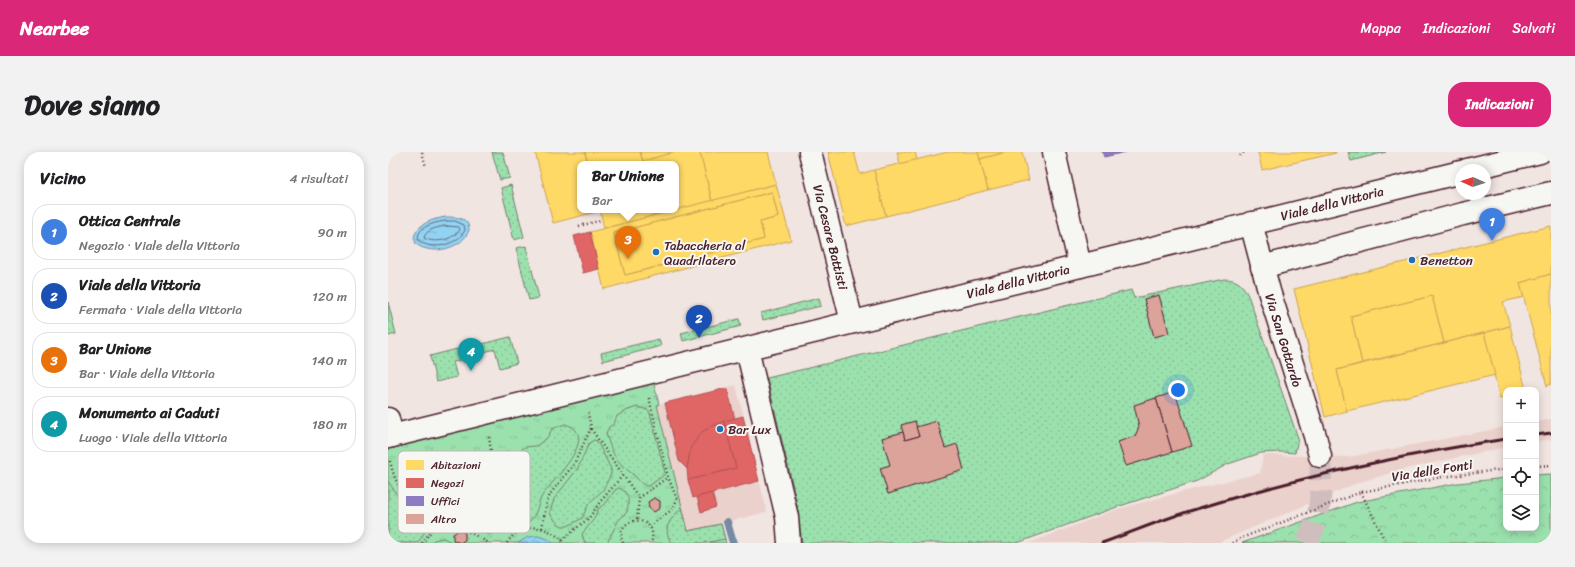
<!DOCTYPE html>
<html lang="it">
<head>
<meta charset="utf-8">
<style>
  :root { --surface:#fff; --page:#f2f2f2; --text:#202124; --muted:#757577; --line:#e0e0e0; --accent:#db2777 }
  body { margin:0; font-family:Sriracha,sans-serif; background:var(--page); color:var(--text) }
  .controls { position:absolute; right:12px; bottom:12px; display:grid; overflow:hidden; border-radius:8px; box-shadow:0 2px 10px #0003 }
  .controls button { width:36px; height:36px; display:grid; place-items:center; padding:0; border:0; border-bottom:1px solid var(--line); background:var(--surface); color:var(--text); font:20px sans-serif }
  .compass { position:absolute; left:1067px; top:12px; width:36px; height:36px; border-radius:50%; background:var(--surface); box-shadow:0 2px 10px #0003; rotate:273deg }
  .you { position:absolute; left:790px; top:238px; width:14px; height:14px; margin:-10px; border:3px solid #fff; border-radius:50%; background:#1a73e8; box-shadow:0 0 0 6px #1a73e833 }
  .badge { display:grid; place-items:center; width:26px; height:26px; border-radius:50%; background:var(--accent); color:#fff; font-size:13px; font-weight:700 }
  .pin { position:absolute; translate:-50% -33px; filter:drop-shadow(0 1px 2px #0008) }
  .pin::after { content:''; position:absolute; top:21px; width:14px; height:12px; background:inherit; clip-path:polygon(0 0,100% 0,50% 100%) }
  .popup { position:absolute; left:189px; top:9px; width:102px; height:52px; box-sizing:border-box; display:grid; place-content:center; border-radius:8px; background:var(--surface); filter:drop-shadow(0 1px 3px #0005); font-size:13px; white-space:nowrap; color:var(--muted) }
  .popup b { font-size:15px; color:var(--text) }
  .popup::after { content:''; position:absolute; left:50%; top:100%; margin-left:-8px; border:8px solid transparent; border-top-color:var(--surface) }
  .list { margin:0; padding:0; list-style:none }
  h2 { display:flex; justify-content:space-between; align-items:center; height:52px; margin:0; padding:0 16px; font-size:17px }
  h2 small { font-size:13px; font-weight:400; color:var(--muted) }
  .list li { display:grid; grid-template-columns:26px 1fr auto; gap:12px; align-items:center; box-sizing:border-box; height:56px; margin:0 8px 8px; padding:0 8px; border:1px solid var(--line); border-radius:16px }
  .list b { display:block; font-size:15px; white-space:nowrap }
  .list p { margin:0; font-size:13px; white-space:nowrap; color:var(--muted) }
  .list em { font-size:13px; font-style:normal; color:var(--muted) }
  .icon { flex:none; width:22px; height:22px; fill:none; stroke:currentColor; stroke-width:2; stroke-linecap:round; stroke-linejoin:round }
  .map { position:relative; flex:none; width:1163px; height:391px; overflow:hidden; border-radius:16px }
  header { display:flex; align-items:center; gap:24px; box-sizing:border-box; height:56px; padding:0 20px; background:var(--accent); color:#fff }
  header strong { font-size:19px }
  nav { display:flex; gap:22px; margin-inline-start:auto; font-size:14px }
  .intro { display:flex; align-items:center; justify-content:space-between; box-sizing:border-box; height:96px; padding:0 24px }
  h1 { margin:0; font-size:28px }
  .button { padding:10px 18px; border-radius:16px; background:var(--accent); color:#fff; font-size:14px; font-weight:700 }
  main { display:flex; gap:24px; padding:0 24px }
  aside { flex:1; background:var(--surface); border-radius:16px; box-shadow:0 2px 10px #0003 }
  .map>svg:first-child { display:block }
  .built { fill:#ebd1cc }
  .grass { fill:url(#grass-tufts); stroke:#72806c }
  .forest { fill:url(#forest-crowns); stroke:#72806c }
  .garden { fill:url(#garden-dots); stroke:#72806c }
  .water { fill:url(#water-ripples); stroke:#758ba3 }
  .homes { fill:#ffd966; stroke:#c9a154; fill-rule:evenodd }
  .shops { fill:#e06666; stroke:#b35154 }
  .offices { fill:#8e7cc3; stroke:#7a6095 }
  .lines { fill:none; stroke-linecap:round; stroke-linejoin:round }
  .shore { stroke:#66677b; stroke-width:1 }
  .stream { stroke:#758ba3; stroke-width:8 }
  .building { fill:#dca39b; stroke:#4a1f2b }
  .street-tunnel { stroke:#d0bdbd; stroke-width:22; stroke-dasharray:22 11; stroke-linecap:butt }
  .street-casing { stroke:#4a1f2b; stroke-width:25 }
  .secondary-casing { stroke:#4a1f2b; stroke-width:25 }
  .path { stroke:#4a1f2b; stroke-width:2.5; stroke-dasharray:1 3; stroke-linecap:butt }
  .street { stroke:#f6f6f2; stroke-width:22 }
  .secondary { stroke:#f6f6f2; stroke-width:22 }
  .rail { stroke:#4a1f2b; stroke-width:3 }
  .poi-dot { fill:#1f6fb2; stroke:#f6f6f2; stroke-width:1.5 }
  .labels { text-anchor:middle; stroke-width:4; stroke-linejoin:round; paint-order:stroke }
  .street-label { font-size:13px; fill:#4a1f2b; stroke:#f6f6f2 }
  .poi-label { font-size:13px; fill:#4a1f2b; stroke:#f6f6f2; text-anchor:start }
  .key { fill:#f6f6f2; stroke:#c2b6b6; stroke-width:1 }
  .key-label { font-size:11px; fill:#4a1f2b }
</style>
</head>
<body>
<header>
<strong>Nearbee</strong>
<nav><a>Mappa</a><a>Indicazioni</a><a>Salvati</a></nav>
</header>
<div class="intro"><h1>Dove siamo</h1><a class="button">Indicazioni</a></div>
<main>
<aside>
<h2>Vicino<small>4 risultati</small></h2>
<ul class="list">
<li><span class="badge" style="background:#3f7fe0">1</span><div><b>Ottica Centrale</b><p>Negozio · Viale della Vittoria</p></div><em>90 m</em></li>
<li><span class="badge" style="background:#1a4fb4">2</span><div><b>Viale della Vittoria</b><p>Fermata · Viale della Vittoria</p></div><em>120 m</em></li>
<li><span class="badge" style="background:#e8710a">3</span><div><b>Bar Unione</b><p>Bar · Viale della Vittoria</p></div><em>140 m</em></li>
<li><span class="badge" style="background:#0f9aa8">4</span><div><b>Monumento ai Caduti</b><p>Luogo · Viale della Vittoria</p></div><em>180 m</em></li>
</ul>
</aside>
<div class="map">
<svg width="1163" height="391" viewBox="0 0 1163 391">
  <defs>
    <pattern id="grass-tufts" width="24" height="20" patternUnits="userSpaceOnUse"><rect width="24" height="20" fill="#9be1ae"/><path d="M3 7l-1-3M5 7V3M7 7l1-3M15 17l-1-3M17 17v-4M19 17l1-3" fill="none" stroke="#87c196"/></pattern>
    <pattern id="forest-crowns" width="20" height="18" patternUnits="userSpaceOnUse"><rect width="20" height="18" fill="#9be1ae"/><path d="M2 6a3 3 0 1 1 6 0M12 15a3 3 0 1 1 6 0" fill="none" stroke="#87c196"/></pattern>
    <pattern id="garden-dots" width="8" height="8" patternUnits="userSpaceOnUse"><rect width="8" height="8" fill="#9be1ae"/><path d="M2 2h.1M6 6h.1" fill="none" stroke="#87c196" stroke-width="1.8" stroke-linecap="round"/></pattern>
    <pattern id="water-ripples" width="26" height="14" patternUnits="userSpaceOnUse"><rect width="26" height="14" fill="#91d3f3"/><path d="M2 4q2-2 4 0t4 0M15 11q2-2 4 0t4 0" fill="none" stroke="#7fb5d0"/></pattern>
  </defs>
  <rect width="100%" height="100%" fill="#f1e5e1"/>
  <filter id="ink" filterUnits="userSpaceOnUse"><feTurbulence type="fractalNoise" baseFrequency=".025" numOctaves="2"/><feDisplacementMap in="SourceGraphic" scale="8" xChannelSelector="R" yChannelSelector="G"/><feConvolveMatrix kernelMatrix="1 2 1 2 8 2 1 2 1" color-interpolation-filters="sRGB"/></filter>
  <g filter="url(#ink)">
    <!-- built -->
    <g class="built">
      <polygon points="348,233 379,360 300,380 269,253"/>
      <polygon points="1163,267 1163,288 1148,289 1148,270"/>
      <polygon points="1118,275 1118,295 1017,317 969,331 829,391 641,391 730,357 793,340 872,321 875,303 961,305"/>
    </g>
    <!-- grass -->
    <polygon class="grass" points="265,229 271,252 269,253 300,379 333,372 338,391 0,391 0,295"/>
    <!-- forest -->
    <polygon class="forest" points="1163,322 1163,391 854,391 969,350 1070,331 1118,326 1118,376 1148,376 1148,323"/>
    <!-- garden -->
    <g class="garden">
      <polygon points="104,0 115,0 122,26 112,28"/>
      <polygon points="960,0 998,0 963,9"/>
      <polygon points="123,33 136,85 126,88 113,36"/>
      <polygon points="138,94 151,146 141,148 128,96"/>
      <path d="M836,127c15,0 20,7 25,19l49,140 -3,15 -13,-1 -21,1 -33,11 -31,17 -80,26 -100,36h-215l-6,-44 -29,-121 364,-88 3,8z"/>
      <polygon points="431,146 433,154 375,168 373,161"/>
      <polygon points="0,150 8,182 0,184"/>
      <polygon points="351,167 353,174 295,189 293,181"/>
      <polygon points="122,185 129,211 112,216 107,197 96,200 94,192"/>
      <polygon points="271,187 273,194 215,209 213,201"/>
      <polygon points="69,197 71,209 65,210 69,225 48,230 42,204"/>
      <path d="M249,255l11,3 2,3 15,60 -1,2 -15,11c-7,0 -10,-6 -15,-11 -18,-13 -22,-21 -28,-42l3,-6 5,-3 3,-8 11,-6z"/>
      <path d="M177,272c38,11 -14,57 -23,72 -6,10 -5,27 -20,27 -5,0 -10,-1 -13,-5 -8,-11 -16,-59 -3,-67 10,2 10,5 19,-4l11,-1 11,-8 5,-9z"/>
      <polygon points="206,288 209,289 223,317 223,322 215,338 201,351 194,366 186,371 179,374 174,374 169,371 163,363 162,360 166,347 190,316 201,291"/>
      <path d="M89,308l7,2 4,6 10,57c-1,5 -2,8 -7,9 -9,2 -19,-9 -28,-12 -9,-3 -20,-4 -29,-8 -13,-6 -39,-29 -28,-44 13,-20 37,-1 54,-2 8,-1 11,-5 17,-8z"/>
      <path d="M0,329l17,26 19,16c3,8 -2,14 -7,20h-29z"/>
      <path d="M231,336c11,5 10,12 8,24l-9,9 -11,22h-22l-3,-9 12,-15 4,-10 9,-7 8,-12z"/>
      <path d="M294,355l6,24 33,-7 4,15 -20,4h-34c-9,-18 -1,-22 11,-36z"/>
      <polygon points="55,386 66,391 43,391 46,388"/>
    </g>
    <!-- water -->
    <g class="water">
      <path d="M58,65c10,0 23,0 23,13 -6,19 -38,26 -53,14l-2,-7c4,-14 19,-18 32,-20z"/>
      <polygon points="150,384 160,387 165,391 130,391 140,385"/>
    </g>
    <!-- homes -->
    <g class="homes">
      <polygon points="147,0 197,0 200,12 192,12 192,58 212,59 165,71"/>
      <polygon points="197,0 252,0 255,9 282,0 312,0 324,49 233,72 216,76 212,58 288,58 288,12 200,12"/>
      <polygon points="252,0 282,0 283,1 255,9"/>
      <polygon points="312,0 380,0 388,32 324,49"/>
      <polygon points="440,0 466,0 472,22 486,18 498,64 458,74"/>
      <polygon points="509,0 527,0 529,8 512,12"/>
      <polygon points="560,0 590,0 600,38 498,64 486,18"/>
      <polygon points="590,0 619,0 592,7"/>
      <polygon points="619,0 634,0 641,28 600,38 592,7"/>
      <polygon points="870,0 948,0 948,1 874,18"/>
      <path d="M388,32l15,56 -187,49 -14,-57zM384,40l6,25 -18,5 4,17 -139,36 -11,-42z"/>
      <polygon points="384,40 390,65 372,70 376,87 237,123 226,81"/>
      <polygon points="1163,74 1163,122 1132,131 1136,145 1115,150 1122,174 1056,191 1044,144 963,164 974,211 949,218 959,259 937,265 906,137"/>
      <polygon points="1163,122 1163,232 1159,234 1132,131"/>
      <polygon points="1044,144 1056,191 974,211 963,164"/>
      <polygon points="1122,174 1138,238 1118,238 1118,245 1112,247 1096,181"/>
      <polygon points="1096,181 1107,223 959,259 949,218"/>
    </g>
    <!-- shops -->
    <g class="shops">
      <polygon points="202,80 211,117 195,121 186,84"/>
      <polygon points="339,236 347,267 324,274 314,280 303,295 299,317 291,309 277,251"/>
      <polygon points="355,264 371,329 305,346 300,328 348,316 336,269"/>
      <polygon points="336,269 348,316 300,328 299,317 303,295 314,280 324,274"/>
      <polygon points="324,341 328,355 313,360 309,345"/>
    </g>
    <!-- offices -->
    <polygon class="offices" points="714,0 738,0 716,5"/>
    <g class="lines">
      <!-- shore -->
      <g class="shore">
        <path d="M58,69h9l9,4 1,5c-7,15 -33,21 -46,11 -5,-14 17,-19 27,-20z"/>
        <path d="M59,74l12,1 1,3c-8,10 -25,14 -36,8 2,-9 14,-11 23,-12z"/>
      </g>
      <!-- stream -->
      <polyline class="stream" points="339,370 345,391"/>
    </g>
    <!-- building -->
    <g class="building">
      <polygon points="771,143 781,181 766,185 756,147"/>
      <polygon points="787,240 804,294 784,300 768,246"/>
      <polygon points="768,246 784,300 738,314 730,290 747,284 751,275 746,253"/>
      <polygon points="527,269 531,284 517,288 513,273"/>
      <polygon points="549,269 557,296 569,292 576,318 500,342 492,316 502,313 494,286 515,280 517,288 531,284 528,275"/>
      <polygon points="266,346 272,349 272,356 266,360 261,356 260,350"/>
      <polygon points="71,378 77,381 77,388 72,391 65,388 65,382"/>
    </g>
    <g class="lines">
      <!-- street-tunnel -->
      <path class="street-tunnel" d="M917,391c19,-24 16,-58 15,-87"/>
      <defs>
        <g id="street">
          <polyline points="422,0 464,170"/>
          <polyline points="666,0 692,114"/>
          <polyline points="863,71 881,139 927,284 932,304"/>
          <polyline points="874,115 1075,62 1163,41"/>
          <polyline points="359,197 399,365 401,391"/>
          <polyline points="0,267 4,284"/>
        </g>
        <g id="secondary">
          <polyline points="1079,18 1152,0"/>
          <polyline points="0,285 1073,20"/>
        </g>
      </defs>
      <!-- street casing -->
      <use href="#street" class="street-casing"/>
      <!-- secondary casing -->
      <use href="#secondary" class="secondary-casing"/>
      <!-- path -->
      <g class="path">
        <polyline points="34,0 38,15"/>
        <polyline points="852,4 856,0"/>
        <polyline points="191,74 214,68"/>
        <polyline points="261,246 280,325 289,347 285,357 262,374"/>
        <polyline points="203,277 251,346 249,368"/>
        <polyline points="101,285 111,356 114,367 128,381"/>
        <path d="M2,309c7,32 22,44 45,65h23l31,17"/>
        <polyline points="1148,314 1163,313"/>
        <polyline points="973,340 998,391"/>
        <polyline points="251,346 280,325"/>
        <polyline points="154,376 159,349 163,341 186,312 203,276 200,261"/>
        <polyline points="174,388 201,366 212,350 235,323"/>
        <polyline points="34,391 47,374"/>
        <path d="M119,391c14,-22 42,-19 57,0"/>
        <path d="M235,391c-12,-27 38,-32 28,0"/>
        <polyline points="844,391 856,385 973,340 1054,325 1118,317"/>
      </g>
      <!-- street -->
      <use href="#street" class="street"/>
      <!-- secondary -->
      <use href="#secondary" class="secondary"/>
      <!-- rail -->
      <g class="rail">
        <polyline points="1148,283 1163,281"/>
        <path d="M714,391c31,-11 61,-24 91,-33 102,-32 208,-55 313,-71"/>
      </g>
    </g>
  </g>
  <!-- markers -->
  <g class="poi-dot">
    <circle cx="268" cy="100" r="4"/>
    <circle cx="1024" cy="108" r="4"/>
    <circle cx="332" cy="277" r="4"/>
  </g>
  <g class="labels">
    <!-- street labels -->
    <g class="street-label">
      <text transform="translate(944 51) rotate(-14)" y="5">Viale della Vittoria</text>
      <text transform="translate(443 85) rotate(76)" y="5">Via Cesare Battisti</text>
      <text transform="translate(630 129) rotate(-14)" y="5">Viale della Vittoria</text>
      <text transform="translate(896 188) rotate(73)" y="5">Via San Gottardo</text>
      <text transform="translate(1044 318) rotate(-9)" y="5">Via delle Fonti</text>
    </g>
    <!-- poi labels -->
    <g class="poi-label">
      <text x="276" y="98">Tabaccheria al<tspan x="276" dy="15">Quadrilatero</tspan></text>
      <text x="1032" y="113">Benetton</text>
      <text x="340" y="282">Bar Lux</text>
    </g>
  </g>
  <!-- legend -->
  <rect x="10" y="299" width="132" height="82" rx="6" class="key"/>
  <rect x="18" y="308" width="18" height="10" fill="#ffd966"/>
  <rect x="18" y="326" width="18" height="10" fill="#e06666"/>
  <rect x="18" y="344" width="18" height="10" fill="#8e7cc3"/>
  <rect x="18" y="362" width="18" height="10" fill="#dca39b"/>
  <g class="key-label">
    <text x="43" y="317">Abitazioni</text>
    <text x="43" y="335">Negozi</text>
    <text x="43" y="353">Uffici</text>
    <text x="43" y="371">Altro</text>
  </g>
</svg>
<div class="controls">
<button>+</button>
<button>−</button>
<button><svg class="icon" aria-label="locate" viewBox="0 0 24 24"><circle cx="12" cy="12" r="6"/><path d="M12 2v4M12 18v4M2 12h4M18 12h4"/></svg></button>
<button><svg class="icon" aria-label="layers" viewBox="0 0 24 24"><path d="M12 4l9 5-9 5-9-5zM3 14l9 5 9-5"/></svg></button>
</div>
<svg class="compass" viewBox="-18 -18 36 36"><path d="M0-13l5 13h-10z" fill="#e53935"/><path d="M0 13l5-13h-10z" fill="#757577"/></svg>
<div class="you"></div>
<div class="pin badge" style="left:1104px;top:89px;background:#3f7fe0">1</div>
<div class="pin badge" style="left:311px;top:186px;background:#1a4fb4">2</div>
<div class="pin badge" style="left:240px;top:107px;background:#e8710a">3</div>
<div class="popup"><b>Bar Unione</b>Bar</div>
<div class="pin badge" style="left:83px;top:219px;background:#0f9aa8">4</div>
</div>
</main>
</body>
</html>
